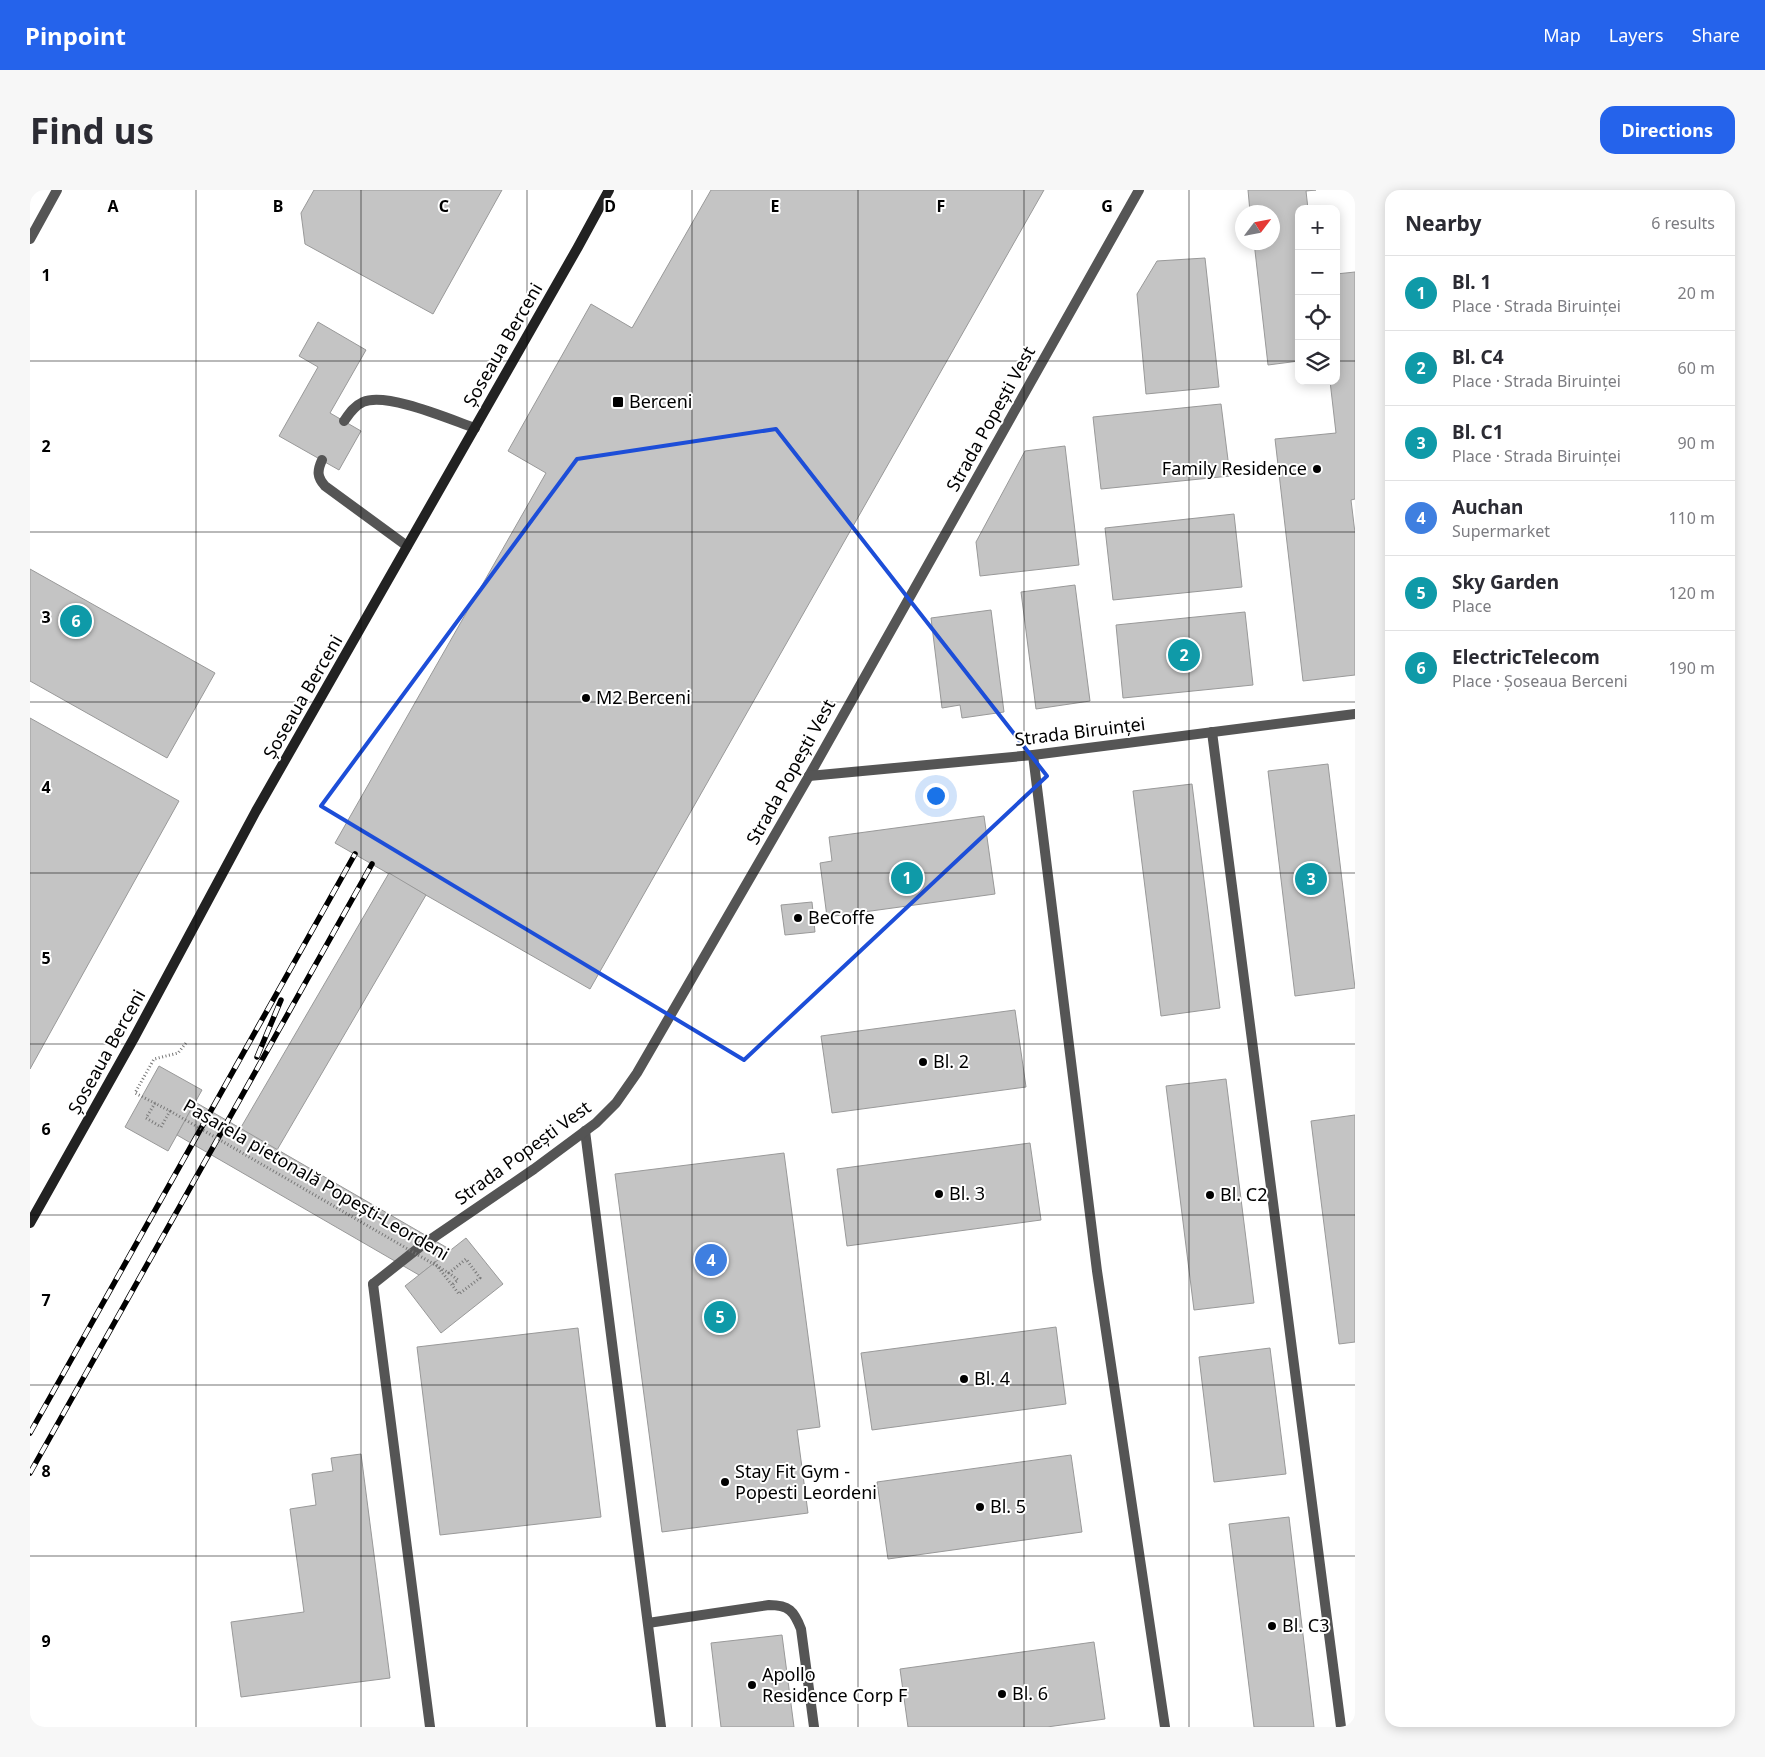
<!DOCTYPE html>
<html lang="en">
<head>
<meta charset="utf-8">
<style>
  :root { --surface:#fff; --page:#f7f7f7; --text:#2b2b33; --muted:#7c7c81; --line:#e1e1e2; --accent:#2563eb }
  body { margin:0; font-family:"Noto Sans",sans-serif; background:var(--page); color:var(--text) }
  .controls { position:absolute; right:15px; top:15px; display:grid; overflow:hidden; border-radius:10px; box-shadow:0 2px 12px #0003 }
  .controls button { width:45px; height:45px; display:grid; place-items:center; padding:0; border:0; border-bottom:1px solid var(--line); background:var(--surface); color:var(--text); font:25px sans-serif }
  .compass { position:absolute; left:1205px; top:15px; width:45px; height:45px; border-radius:50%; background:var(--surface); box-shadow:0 2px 12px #0003; rotate:58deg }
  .you { position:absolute; left:905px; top:605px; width:18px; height:18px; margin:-12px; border:4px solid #fff; border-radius:50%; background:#1a73e8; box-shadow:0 0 0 8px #1a73e833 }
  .badge { display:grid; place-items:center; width:32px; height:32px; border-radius:50%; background:var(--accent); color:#fff; font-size:16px; font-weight:700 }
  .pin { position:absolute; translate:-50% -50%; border:2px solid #fff; box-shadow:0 1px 5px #0006 }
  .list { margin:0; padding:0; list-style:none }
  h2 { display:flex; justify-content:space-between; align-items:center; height:65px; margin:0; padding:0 20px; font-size:21px }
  h2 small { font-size:16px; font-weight:400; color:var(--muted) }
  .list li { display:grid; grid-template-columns:32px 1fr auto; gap:15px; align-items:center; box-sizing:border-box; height:75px; padding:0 20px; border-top:1px solid var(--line) }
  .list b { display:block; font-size:19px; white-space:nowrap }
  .list p { margin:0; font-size:16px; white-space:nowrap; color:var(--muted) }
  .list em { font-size:16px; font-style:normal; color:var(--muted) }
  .icon { flex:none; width:28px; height:28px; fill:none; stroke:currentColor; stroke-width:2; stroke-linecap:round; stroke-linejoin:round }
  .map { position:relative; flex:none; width:1325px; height:1537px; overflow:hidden; border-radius:15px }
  header { display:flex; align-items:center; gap:30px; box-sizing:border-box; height:70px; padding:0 25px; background:var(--accent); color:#fff }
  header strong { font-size:24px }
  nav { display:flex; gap:28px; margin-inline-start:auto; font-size:18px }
  .intro { display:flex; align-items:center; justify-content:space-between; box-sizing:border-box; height:120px; padding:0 30px }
  h1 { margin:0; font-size:35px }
  .button { padding:12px 22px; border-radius:15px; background:var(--accent); color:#fff; font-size:18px; font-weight:700 }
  main { display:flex; gap:30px; padding:0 30px }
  aside { flex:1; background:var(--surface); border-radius:15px; box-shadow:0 2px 12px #0003 }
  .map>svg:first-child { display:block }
  .building { fill:#c4c4c4; stroke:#999 }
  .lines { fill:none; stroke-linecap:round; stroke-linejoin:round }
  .path { stroke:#777; stroke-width:3; stroke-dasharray:1 2.5; stroke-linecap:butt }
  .service { stroke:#555; stroke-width:10 }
  .minor { stroke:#555; stroke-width:10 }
  .tertiary { stroke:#555; stroke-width:10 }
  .secondary { stroke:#222; stroke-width:10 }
  .rail-casing { stroke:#000; stroke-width:5.5 }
  .rail { stroke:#fff; stroke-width:4; stroke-dasharray:11; stroke-linecap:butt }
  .path-bridge { stroke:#777; stroke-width:3; stroke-dasharray:1 2.5; stroke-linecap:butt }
  .marked { fill:none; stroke:#1d4ed8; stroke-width:4; stroke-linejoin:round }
  .grid { fill:none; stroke:#000; stroke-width:1; stroke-opacity:0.55 }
  .poi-dot { fill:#000; stroke:#fff; stroke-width:2 }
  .labels { text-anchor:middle; stroke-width:4; stroke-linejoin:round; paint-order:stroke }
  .street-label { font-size:18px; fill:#000; stroke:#fff }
  .poi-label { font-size:18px; fill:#000; stroke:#fff; text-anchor:start }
  .grid-label { font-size:16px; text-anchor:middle; font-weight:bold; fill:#000; stroke:#fff; stroke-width:4; stroke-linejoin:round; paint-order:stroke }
</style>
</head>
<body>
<header>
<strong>Pinpoint</strong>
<nav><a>Map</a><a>Layers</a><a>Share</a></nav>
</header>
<div class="intro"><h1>Find us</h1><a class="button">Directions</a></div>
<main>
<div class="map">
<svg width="1325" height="1537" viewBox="0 0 1325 1537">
  <rect width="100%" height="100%" fill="#fff"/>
  <!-- building -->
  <g class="building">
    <polygon points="284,0 472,0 403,124 275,54 271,23"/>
    <polygon points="681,0 1014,0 560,799 305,653 516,283 478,261 561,114 602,138"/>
    <polygon points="1218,0 1286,0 1276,1 1278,19 1269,19 1269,171 1238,175 1224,52 1242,52 1242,22 1220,22"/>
    <polygon points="1175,68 1189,197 1116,204 1107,104 1127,71"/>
    <polygon points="1325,82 1325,309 1321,310 1325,343 1325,485 1273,491 1245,249 1306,243 1300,191 1306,191 1306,84"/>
    <polygon points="288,132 336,160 300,223 331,241 309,280 249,246 288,177 269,166"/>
    <polygon points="1191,214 1200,286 1071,299 1063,227"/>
    <polygon points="1035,256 1049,375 950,386 946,352 995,261"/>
    <polygon points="1204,324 1212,397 1083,410 1075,338"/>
    <polygon points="0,379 185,483 137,568 0,491"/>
    <polygon points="1045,395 1060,511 1006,519 991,402"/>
    <polygon points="961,420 974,522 932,528 930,515 912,518 901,428"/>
    <polygon points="1215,422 1223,495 1093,508 1086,435"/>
    <polygon points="0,528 149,611 0,879"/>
    <polygon points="1298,574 1325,798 1265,806 1238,581"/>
    <polygon points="1162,594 1190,818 1131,826 1103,601"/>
    <polygon points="954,626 965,704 797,727 790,673 802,671 799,647"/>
    <polygon points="359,683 396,705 247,960 210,939"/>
    <polygon points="782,712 785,742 755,745 751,715"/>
    <polygon points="985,820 996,897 802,923 791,846"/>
    <polygon points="129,876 172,900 138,961 95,937"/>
    <polygon points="1196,889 1224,1113 1164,1120 1136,896"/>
    <polygon points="165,912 421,1060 389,1085 147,945"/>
    <polygon points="1325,925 1325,1152 1309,1154 1281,931"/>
    <polygon points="1000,953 1011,1030 817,1056 807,979"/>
    <polygon points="754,963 790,1237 767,1240 778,1323 632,1342 585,984"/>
    <polygon points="436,1048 473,1094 411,1143 375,1096"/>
    <polygon points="1026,1137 1036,1214 842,1240 831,1163"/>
    <polygon points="548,1138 571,1327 410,1345 387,1157"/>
    <polygon points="1240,1158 1256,1284 1184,1292 1169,1167"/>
    <polygon points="331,1264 360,1488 211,1507 201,1432 274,1422 260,1319 286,1315 282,1284 303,1281 301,1268"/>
    <polygon points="1041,1265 1052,1342 858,1369 847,1292"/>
    <polygon points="1259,1327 1284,1537 1224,1537 1199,1334"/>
    <polygon points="752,1445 764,1537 691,1537 681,1453"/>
    <polygon points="1064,1452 1075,1529 1017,1537 878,1537 870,1479"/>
  </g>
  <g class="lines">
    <!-- path -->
    <g class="path">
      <polyline points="125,913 116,928 131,937 140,921 105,903 124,869 148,863 156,853"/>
      <polyline points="404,1072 429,1104 450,1088 436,1069 419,1083 428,1090 422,1095"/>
    </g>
    <!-- service -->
    <g class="service">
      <polyline points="0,49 27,0"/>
      <path d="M314,231c5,-7 10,-15 19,-19 24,-10 86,17 112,26"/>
      <path d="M292,270c-5,11 -5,17 3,26l82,60"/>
      <polyline points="1182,542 1311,1537"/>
      <polyline points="1003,565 1067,1081 1135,1537"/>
      <polyline points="555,941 631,1537"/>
      <polyline points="343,1094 400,1537"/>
      <path d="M618,1433l121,-18c20,0 25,6 32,24l13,98"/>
    </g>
    <!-- minor -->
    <polyline class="minor" points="343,1094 391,1056 504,979 566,933 586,913 607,883 779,586"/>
    <!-- tertiary -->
    <g class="tertiary">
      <polyline points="779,586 1109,0"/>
      <polyline points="779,586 1003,565 1325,524"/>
    </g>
    <!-- secondary -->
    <polyline class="secondary" points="0,1033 104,848 226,621 548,57 579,0"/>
    <defs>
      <g id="rail">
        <polyline points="227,867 251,810"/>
        <polyline points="0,1243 325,664"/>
        <polyline points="0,1283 342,674"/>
      </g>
    </defs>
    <!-- rail casing -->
    <use href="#rail" class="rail-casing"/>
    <!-- rail -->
    <use href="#rail" class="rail"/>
    <!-- path-bridge -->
    <polyline class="path-bridge" points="140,921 419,1083"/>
  </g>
  <!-- marked area -->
  <path class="marked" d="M746,239l271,347 -303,284 -423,-254 256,-347z"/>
  <!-- grid -->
  <path class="grid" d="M166,0v1537M331,0v1537M497,0v1537M662,0v1537M828,0v1537M994,0v1537M1159,0v1537M0,171h1269M1306,171h19M0,342h1325M0,512h1325M0,683h1325M0,854h1325M0,1025h1325M0,1195h1325M0,1366h1325"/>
  <!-- markers -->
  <g class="poi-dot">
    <rect x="582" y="206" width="12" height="12" rx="2.5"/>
    <circle cx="1287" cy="279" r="5"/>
    <circle cx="556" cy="508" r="5"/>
    <circle cx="768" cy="728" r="5"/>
    <circle cx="893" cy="872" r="5"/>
    <circle cx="909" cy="1004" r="5"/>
    <circle cx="1180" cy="1005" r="5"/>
    <circle cx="934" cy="1189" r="5"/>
    <circle cx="695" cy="1292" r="5"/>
    <circle cx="950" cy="1317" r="5"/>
    <circle cx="1242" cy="1436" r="5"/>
    <circle cx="722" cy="1495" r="5"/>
    <circle cx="972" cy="1504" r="5"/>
  </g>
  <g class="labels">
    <!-- street labels -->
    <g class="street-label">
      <text transform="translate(473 155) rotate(-60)" y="6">Șoseaua Berceni</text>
      <text transform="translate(961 229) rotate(-61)" y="6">Strada Popești Vest</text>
      <text transform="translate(273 507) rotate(-60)" y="6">Șoseaua Berceni</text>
      <text transform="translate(1050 542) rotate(-7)" y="6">Strada Biruinței</text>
      <text transform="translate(761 582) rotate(-61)" y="6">Strada Popești Vest</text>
      <text transform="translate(77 862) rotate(-61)" y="6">Șoseaua Berceni</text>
      <text transform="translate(493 963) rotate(-36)" y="6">Strada Popești Vest</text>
      <text transform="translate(286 990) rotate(30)" y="6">Pasarela pietonală Popești-Leordeni</text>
    </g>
    <!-- poi labels -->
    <g class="poi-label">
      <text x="599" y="218">Berceni</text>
      <text x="1277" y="285" text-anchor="end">Family Residence</text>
      <text x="566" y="514">M2 Berceni</text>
      <text x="778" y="734">BeCoffe</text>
      <text x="903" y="878">Bl. 2</text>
      <text x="919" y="1010">Bl. 3</text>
      <text x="1190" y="1011">Bl. C2</text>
      <text x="944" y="1195">Bl. 4</text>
      <text x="705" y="1288">Stay Fit Gym -<tspan x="705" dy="21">Popesti Leordeni</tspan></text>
      <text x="960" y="1323">Bl. 5</text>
      <text x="1252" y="1442">Bl. C3</text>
      <text x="732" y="1491">Apollo<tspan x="732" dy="21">Residence Corp F</tspan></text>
      <text x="982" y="1510">Bl. 6</text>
    </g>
  </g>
  <g class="grid-label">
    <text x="83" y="22">A</text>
    <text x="248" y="22">B</text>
    <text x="414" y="22">C</text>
    <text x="580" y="22">D</text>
    <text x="745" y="22">E</text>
    <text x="911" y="22">F</text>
    <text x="1077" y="22">G</text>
    <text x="16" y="91">1</text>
    <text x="16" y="262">2</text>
    <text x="16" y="433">3</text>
    <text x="16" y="603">4</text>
    <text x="16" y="774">5</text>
    <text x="16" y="945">6</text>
    <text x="16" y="1116">7</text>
    <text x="16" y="1287">8</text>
    <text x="16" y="1457">9</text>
  </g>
</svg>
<div class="controls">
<button>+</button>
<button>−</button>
<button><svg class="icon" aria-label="locate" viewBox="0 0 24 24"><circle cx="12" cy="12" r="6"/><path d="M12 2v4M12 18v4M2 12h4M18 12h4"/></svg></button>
<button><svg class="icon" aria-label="layers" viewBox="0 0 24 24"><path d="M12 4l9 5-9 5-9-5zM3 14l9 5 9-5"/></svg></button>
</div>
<svg class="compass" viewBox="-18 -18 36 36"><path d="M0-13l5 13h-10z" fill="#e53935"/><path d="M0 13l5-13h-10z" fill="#7c7c81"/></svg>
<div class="you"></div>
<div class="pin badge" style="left:877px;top:688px;background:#0f9aa8">1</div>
<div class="pin badge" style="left:1154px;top:465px;background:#0f9aa8">2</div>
<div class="pin badge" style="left:1281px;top:689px;background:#0f9aa8">3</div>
<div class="pin badge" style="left:681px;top:1070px;background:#3f7fe0">4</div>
<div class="pin badge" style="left:690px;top:1127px;background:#0f9aa8">5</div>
<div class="pin badge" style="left:46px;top:431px;background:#0f9aa8">6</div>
</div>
<aside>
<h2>Nearby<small>6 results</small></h2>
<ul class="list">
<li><span class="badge" style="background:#0f9aa8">1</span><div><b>Bl. 1</b><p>Place · Strada Biruinței</p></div><em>20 m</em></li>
<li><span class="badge" style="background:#0f9aa8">2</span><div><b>Bl. C4</b><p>Place · Strada Biruinței</p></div><em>60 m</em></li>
<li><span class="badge" style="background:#0f9aa8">3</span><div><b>Bl. C1</b><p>Place · Strada Biruinței</p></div><em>90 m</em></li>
<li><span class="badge" style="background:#3f7fe0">4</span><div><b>Auchan</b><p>Supermarket</p></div><em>110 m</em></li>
<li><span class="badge" style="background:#0f9aa8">5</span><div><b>Sky Garden</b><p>Place</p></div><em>120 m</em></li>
<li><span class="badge" style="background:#0f9aa8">6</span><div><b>ElectricTelecom</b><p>Place · Șoseaua Berceni</p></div><em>190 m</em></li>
</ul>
</aside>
</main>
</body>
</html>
